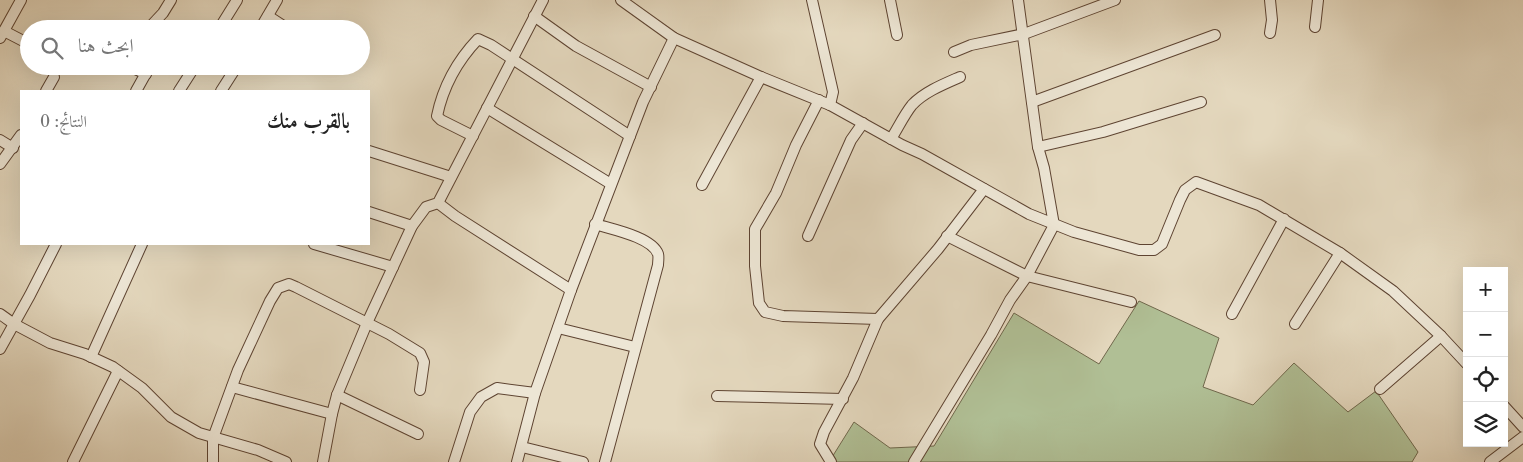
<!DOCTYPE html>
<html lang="ar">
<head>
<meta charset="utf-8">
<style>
  :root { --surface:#fff; --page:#f2f2f2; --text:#222; --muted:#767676; --line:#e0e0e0 }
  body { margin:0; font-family:"Libre Caslon Text",Amiri,serif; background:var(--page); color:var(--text); direction:rtl }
  .controls { position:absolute; right:15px; bottom:15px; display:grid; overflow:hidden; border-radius:0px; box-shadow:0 5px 20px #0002 }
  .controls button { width:45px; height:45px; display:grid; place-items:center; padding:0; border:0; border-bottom:1px solid var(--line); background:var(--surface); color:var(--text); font:25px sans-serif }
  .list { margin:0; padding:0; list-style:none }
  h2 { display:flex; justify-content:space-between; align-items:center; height:65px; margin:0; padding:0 20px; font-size:21px }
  h2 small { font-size:16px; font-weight:400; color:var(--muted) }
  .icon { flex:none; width:28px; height:28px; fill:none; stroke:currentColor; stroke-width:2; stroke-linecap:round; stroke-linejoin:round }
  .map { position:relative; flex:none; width:1523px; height:462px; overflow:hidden; direction:ltr }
  .search { position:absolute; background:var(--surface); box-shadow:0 5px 20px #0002; left:20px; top:20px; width:350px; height:55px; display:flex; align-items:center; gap:12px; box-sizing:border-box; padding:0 18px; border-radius:28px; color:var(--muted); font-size:19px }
  .panel { position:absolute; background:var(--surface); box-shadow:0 5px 20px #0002; left:20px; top:90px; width:350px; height:155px; border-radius:0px; direction:rtl }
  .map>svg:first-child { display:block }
  .green { fill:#b0bf95; stroke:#70684c }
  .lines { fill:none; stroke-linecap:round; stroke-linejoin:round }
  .minor-casing { stroke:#5e4432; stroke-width:12 }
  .minor { stroke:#ede6d5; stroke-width:10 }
</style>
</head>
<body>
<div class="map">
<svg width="1523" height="462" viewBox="0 0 1523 462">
  <rect width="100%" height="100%" fill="#e4d8be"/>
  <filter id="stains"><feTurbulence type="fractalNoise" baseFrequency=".004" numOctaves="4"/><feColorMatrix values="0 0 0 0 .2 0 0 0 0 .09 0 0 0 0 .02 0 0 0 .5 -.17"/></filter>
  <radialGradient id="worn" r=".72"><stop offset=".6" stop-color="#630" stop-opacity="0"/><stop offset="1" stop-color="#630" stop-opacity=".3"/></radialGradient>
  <!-- green -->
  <polygon class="green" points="1139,301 1219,338 1203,387 1253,405 1294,363 1348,412 1376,391 1418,452 1412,462 829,462 854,422 890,448 934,446 1014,313 1099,364"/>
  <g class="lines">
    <defs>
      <g id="minor">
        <polyline points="621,0 674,38 761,77 830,105 902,145 922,154 1029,214 1074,232 1139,250 1154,250 1162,244 1180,200 1185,190 1196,182 1259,205 1340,253 1393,291 1441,336 1467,364"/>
        <polyline points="812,0 833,92 830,105"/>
        <polyline points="890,0 897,35"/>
        <polyline points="1270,0 1272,20 1270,33"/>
        <polyline points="268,16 288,29"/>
        <polyline points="534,16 576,46 651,87"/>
        <polyline points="1315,27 1318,0"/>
        <polyline points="148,29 163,13 171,0"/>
        <polyline points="219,29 237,0"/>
        <polyline points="260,29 277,0"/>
        <polyline points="4,31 29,44"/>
        <polyline points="0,38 21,0"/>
        <polyline points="954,52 971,45 1024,34 1115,0"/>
        <polyline points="129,66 146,74"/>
        <polyline points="46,91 54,77"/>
        <polyline points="136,91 150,66"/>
        <polyline points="179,91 195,66"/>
        <polyline points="221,91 237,66"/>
        <polyline points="819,100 796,145 776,193 755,229 755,266 759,303 765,312 783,316 878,319"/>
        <polyline points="1032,102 1215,35"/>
        <polyline points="487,108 611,184"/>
        <path d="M473,136l-32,-16 -4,-4c6,-29 21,-56 41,-77l13,6 139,91"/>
        <path d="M891,139c7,-11 13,-24 21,-34 12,-13 32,-21 48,-28"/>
        <polyline points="0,140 13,148"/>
        <polyline points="1038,147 1103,132 1201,102"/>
        <polyline points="369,151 451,177"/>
        <polyline points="0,164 21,135"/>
        <polyline points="702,185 761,77"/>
        <polyline points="438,203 455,216 571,290"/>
        <polyline points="369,212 412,226"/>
        <path d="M595,224c16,5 57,13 63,30 1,3 0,8 0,11l-53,197"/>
        <polyline points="808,236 851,140 863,123"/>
        <polyline points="947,236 1027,276 1131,302"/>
        <polyline points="314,244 393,267"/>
        <polyline points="0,314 14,324 50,343 85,354 113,367 142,388 171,417 199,433 258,450 286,462"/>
        <polyline points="1232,314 1284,219"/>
        <polyline points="1295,324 1340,253"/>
        <polyline points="558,328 635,347"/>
        <polyline points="0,349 30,295 56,244"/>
        <polyline points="91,357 142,244"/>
        <polyline points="232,387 332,414"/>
        <polyline points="1380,389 1441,336"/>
        <polyline points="337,395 418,434"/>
        <polyline points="717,396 843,399"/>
        <polyline points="1504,406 1523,427"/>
        <polyline points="522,447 583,462"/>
        <polyline points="73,462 118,371"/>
        <polyline points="213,462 213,438 238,370 270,301 278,288 289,284 296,287 389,334 420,353 424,362 420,390"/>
        <polyline points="323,462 332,414 337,395 367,323 412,226 426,207 438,203 543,0"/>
        <polyline points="454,462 470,412 481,397 497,388 535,393"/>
        <polyline points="517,462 535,393 571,290 643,102 674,38"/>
        <polyline points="831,462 820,444 824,432 853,378 878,319 938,249 984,189"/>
        <polyline points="914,462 991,335 1010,300 1027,276 1054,225 1044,168 1038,147 1018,0"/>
        <polyline points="1490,462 1523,437"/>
      </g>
    </defs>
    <!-- minor casing -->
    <use href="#minor" class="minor-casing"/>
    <!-- minor -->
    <use href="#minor" class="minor"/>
  </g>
  <rect width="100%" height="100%" filter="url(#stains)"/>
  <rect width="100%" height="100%" fill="url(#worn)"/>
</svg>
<div class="controls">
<button>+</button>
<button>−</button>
<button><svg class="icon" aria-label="locate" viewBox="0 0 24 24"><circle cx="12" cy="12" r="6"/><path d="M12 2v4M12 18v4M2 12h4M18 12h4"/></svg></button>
<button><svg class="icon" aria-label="layers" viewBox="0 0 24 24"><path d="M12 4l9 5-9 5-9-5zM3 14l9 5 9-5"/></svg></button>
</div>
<div class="search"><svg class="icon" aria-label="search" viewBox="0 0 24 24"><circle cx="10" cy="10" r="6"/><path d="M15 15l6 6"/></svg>ابحث هنا</div>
<section class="panel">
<h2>بالقرب منك<small>النتائج: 0</small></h2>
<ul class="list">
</ul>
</section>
</div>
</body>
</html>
